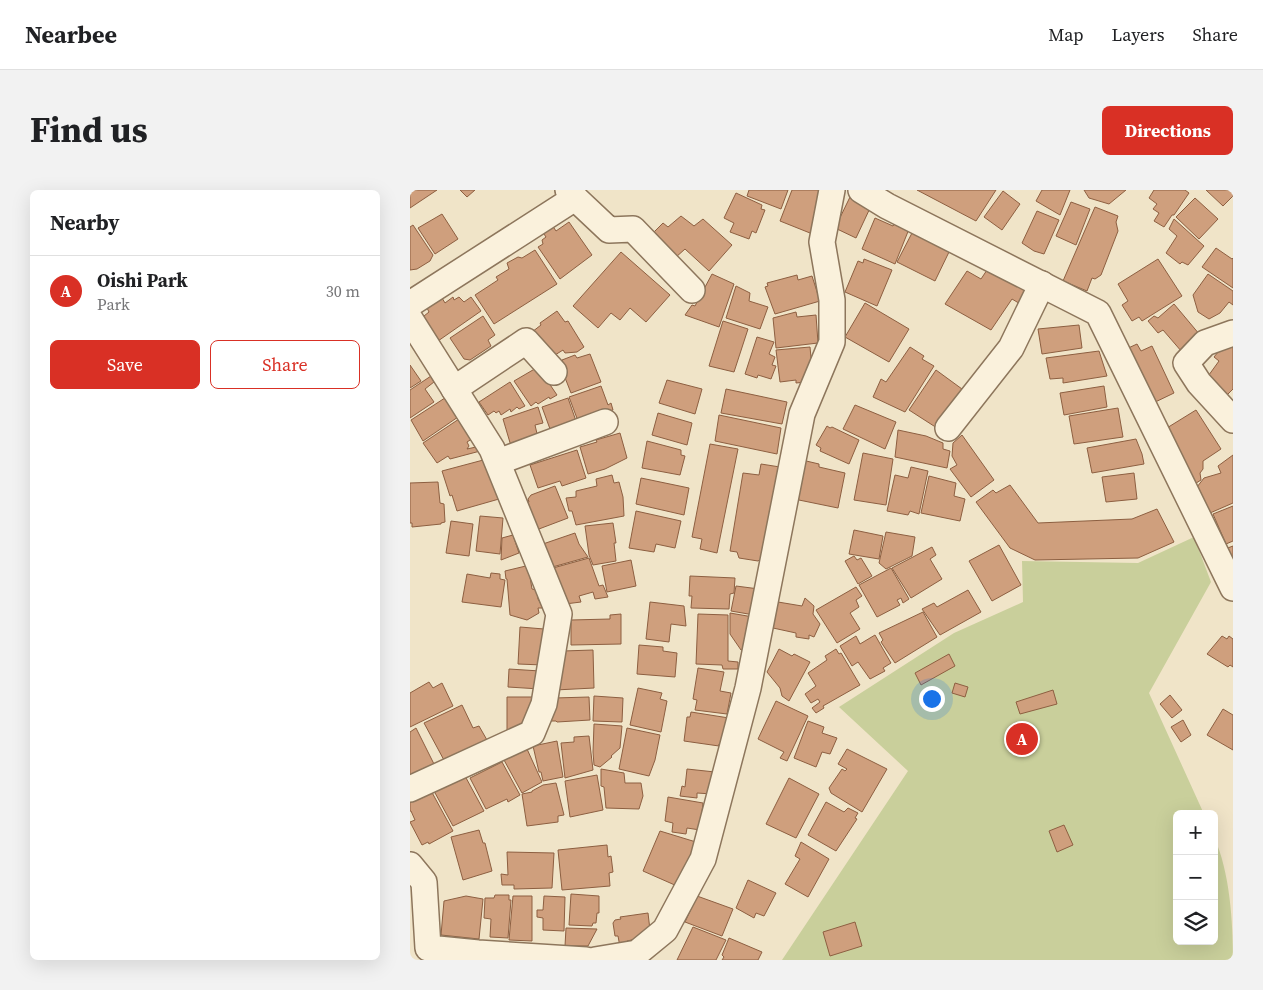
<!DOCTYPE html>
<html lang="en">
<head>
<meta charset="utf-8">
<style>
  :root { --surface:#fff; --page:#f2f2f2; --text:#202124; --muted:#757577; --line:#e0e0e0; --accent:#d93025 }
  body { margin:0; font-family:"Source Serif 4",serif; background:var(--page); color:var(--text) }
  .controls { position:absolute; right:15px; bottom:15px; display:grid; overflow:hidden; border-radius:8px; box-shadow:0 5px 20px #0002 }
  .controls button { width:45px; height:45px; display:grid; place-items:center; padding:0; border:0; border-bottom:1px solid var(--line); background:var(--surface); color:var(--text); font:25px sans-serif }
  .you { position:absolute; left:521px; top:508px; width:18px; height:18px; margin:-12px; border:4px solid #fff; border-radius:50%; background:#1a73e8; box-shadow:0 0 0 8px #1a73e833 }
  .badge { display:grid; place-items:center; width:32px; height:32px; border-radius:50%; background:var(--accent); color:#fff; font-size:16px; font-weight:700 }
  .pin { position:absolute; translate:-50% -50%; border:2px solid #fff; box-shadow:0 1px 5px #0006 }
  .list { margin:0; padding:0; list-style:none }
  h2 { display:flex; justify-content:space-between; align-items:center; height:65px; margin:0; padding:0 20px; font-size:21px }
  h2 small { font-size:16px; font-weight:400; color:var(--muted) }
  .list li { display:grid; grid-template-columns:32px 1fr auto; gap:15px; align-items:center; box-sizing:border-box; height:70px; padding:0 20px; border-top:1px solid var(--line) }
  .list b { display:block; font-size:19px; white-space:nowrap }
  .list p { margin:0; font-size:16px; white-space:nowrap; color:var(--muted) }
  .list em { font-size:16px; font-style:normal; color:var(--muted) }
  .actions { display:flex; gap:10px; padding:15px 20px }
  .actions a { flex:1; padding:11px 0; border:1px solid var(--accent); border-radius:8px; text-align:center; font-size:18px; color:var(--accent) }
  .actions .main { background:var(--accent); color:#fff }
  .icon { flex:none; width:28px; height:28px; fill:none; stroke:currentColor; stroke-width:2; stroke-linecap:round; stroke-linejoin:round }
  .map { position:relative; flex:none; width:823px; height:770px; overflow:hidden; border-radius:8px }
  header { display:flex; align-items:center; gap:30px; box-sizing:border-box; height:70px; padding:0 25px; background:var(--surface); border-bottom:1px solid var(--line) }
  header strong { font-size:24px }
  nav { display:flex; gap:28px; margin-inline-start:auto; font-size:18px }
  .intro { display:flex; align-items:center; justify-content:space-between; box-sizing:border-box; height:120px; padding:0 30px }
  h1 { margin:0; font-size:35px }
  .button { padding:12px 22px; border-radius:8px; background:var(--accent); color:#fff; font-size:18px; font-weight:700 }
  main { display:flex; gap:30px; padding:0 30px }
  aside { flex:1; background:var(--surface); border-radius:8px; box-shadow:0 5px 20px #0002 }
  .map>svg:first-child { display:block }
  .green { fill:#c9cf9b }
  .building { fill:#cf9f7d; stroke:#8d5f41 }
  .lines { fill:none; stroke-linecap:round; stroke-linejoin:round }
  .minor-casing { stroke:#8d765c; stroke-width:28 }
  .minor { stroke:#faf1dc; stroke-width:25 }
</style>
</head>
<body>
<header>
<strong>Nearbee</strong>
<nav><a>Map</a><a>Layers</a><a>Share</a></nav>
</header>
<div class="intro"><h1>Find us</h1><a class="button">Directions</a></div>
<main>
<aside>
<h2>Nearby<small></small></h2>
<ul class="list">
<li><span class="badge">A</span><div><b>Oishi Park</b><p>Park</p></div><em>30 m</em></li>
</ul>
<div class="actions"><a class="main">Save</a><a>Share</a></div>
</aside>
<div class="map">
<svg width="823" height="770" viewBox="0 0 823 770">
  <rect width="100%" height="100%" fill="#f0e4c8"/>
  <!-- green -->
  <path class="green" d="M784,347l17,45 -62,111 55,121h-27v127h37v-104c16,35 19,85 19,123h-451l126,-189 -69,-64 115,-74 69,-31 -1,-41 116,2z"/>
  <!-- building -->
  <g class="building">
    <polygon points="0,0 27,0 0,18"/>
    <polygon points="50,0 65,0 57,7"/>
    <polygon points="339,0 378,0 371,19 337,6"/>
    <polygon points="382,0 414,0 405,45 370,31"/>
    <polygon points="507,0 586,0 566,31"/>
    <polygon points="632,0 660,0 650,25 626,11"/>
    <polygon points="674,0 716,0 699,14 679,8"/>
    <polygon points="744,0 775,0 779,3 764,25 762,25 754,37 744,31 749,23 743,19 747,14 739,8"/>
    <polygon points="796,0 823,0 823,6 813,16"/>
    <polygon points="593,1 610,14 592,40 574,27"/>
    <polygon points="326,3 352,15 351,19 355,20 346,43 342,41 339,49 320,42 324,33 314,28"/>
    <polygon points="440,7 461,16 446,48 425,38"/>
    <polygon points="785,8 808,29 789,49 766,27"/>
    <polygon points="661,12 680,19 666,55 646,46"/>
    <polygon points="685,17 708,26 706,32 708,41 691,85 685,89 682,88 677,101 653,91"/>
    <polygon points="627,21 649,30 634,64 624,61 612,53"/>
    <polygon points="32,24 48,49 25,64 8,38"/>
    <polygon points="271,26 284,36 293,29 322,55 299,81 275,59 265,68 240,46 253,33 258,37"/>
    <polygon points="465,28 483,36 485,33 499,39 485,74 452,59"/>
    <polygon points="764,29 794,56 778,75 772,72 770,74 756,63 767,46 759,39"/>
    <polygon points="159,32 182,65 150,89 128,57 133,54 132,50 136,47 132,41 142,35 146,41"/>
    <polygon points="3,35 23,65 20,71 7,79 0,80 0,37"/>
    <polygon points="502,43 539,62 525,91 487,72"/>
    <polygon points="806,58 822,69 823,68 823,98 792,77"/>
    <polygon points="125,60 147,94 84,134 65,105 88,90 86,87 99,79 97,73 108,67 112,68"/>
    <polygon points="211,62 260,105 236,132 220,118 210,130 201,123 188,138 163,116"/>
    <polygon points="454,69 482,80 467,116 435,102 448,71 453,73"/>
    <polygon points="748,69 772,106 732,131 729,127 722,131 712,115 718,111 708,94"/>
    <polygon points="579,77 622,102 612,115 602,109 581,140 535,114 557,81 571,89"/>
    <polygon points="302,84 324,94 309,137 275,125 282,115 285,116"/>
    <polygon points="798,84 823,101 823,115 819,112 810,123 799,129 788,122 783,105"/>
    <polygon points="387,85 388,90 402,86 410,111 365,124 355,97 358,96 357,93"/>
    <polygon points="326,96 340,103 339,111 358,117 350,139 316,128"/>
    <polygon points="43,107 44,110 49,107 54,112 61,107 71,121 28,151 13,130 14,126 19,122 17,118 32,108 35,113"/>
    <polygon points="455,113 499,139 479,172 435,147"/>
    <polygon points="764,114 790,145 772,162 753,140 748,143 738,131 744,126 748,128"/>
    <polygon points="147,121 155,132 158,131 174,157 167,162 155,163 153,160 145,165 143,162 139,165 122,142 131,135 130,133"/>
    <polygon points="386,122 387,127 406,125 408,153 366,158 363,128"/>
    <polygon points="73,126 85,145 78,150 81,156 60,170 54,169 40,148"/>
    <polygon points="313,131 338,139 324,182 299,176"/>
    <polygon points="669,135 672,158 632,164 628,139"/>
    <polygon points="347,147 364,152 359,164 365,167 362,175 366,176 361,189 348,185 347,188 335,184"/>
    <polygon points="817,151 823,156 823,199 817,205 796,189 809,171 804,167"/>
    <polygon points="727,154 731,161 742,156 764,203 739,215 714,160"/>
    <polygon points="400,157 402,178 396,192 386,193 386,190 370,192 366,160"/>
    <polygon points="500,157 514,166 512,169 524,176 495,222 463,207 471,189 476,192"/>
    <polygon points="689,161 697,186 653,193 653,188 640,189 636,168"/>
    <polygon points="180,164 191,192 161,203 152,180 155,178 152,170 165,165 167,168"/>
    <polygon points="0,175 11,191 0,198"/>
    <polygon points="128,177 147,205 140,209 139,207 128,214 126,212 121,216 104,191"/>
    <polygon points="526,180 552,199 527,238 499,220"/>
    <polygon points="21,186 24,192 15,199 24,212 0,228 0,200"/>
    <polygon points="257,190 292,199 285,224 249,213"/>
    <polygon points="100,192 115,216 109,219 107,217 101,222 100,219 91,225 89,221 86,223 84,221 78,225 69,212"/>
    <polygon points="191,196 198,215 201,213 203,220 168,231 159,207"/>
    <polygon points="694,196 697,217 654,225 650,203"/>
    <polygon points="316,199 377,212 372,234 311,223"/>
    <polygon points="41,204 48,227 13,251 1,230"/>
    <polygon points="158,208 166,231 140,239 132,217"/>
    <polygon points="445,215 486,232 475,259 433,239"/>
    <polygon points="128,217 133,233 125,235 128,248 101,256 93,229"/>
    <polygon points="708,218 713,247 664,254 659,226"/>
    <polygon points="786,220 811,259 793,271 793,279 790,283 791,290 783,295 752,241"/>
    <polygon points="248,223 282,233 277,255 242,245"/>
    <polygon points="55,225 68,245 57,252 59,256 57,259 66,257 74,260 40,269 38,266 27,273 13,253"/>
    <polygon points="309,225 371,238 367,264 305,251"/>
    <polygon points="417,236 420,238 422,237 449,250 439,274 410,261 411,258 406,255"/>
    <polygon points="488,240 516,246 533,253 533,259 540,261 537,278 485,267"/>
    <polygon points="210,243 217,268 195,279 178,284 170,257 187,252 186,250"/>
    <polygon points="552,245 584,290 561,307 540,279 547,275 542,266 543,253"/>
    <polygon points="726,249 732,264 734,274 682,283 677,258"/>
    <polygon points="237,251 271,260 271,265 275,266 270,285 232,278"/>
    <polygon points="300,254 328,259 307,363 290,359 292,349 282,347"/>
    <polygon points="167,260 176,288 152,296 150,291 128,298 120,275"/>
    <polygon points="453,263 483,269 476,315 444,310"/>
    <polygon points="823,265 823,313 800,323 787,297 794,288 811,283 808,276"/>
    <polygon points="77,269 89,309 47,321 42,305 40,306 32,281"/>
    <polygon points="392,270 409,274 409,277 435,283 428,318 384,309"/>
    <polygon points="351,274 370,277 354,367 348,371 329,368 327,362 320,361 333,283 349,285"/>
    <polygon points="501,277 518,281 509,324 500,321 498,325 477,321 485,285 498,288"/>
    <polygon points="724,283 727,309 696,312 692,287"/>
    <polygon points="202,285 204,293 209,292 213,307 214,326 166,335 162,321 159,321 156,308 166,307 166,301 187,296 186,289"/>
    <polygon points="519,286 546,293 544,306 555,309 550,331 511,323"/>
    <polygon points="231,288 279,298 274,325 226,314"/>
    <polygon points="28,292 30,313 34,314 35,332 31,333 31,334 2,337 2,333 0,333 0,293"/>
    <polygon points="600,295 628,333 722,329 747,319 764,352 728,368 625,370 600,358 566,312 583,300 586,303"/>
    <polygon points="145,296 158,328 121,342 111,314 119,312 118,309 121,305"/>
    <polygon points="823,316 823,351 816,354 803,324"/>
    <polygon points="226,321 271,331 265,358 246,354 244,362 219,358"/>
    <polygon points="70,326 93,328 90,364 66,361"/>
    <polygon points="41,331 63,334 59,366 36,363"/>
    <polygon points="203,333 206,353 204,353 206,371 183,375 179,365 175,336"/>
    <polygon points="444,340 473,346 469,369 439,364"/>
    <polygon points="476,342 505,347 502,366 476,379 469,373"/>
    <polygon points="165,343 169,354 178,367 139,378 130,355"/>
    <polygon points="103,345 109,363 91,370 92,348"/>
    <polygon points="589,355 611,395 582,411 559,371"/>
    <polygon points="823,356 823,378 815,359"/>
    <polygon points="522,357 526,365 520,369 532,389 501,408 482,378"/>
    <polygon points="444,366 447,370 451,368 462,386 448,394 435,371"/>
    <polygon points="179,368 189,396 193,395 198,407 185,409 183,402 169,406 171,412 155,414 143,378"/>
    <polygon points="221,370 226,396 197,402 192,376"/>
    <polygon points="120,375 123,386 120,387 122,399 127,400 128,409 132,416 132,418 128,418 129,423 117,430 100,425 97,389 96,389 95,381"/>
    <polygon points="481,378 499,409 493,413 491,408 487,410 490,415 467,427 449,395"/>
    <polygon points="81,383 90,384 90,389 95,390 91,417 52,412 57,384 80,388"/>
    <polygon points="280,386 325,388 324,403 320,404 319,419 281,418 282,406 279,406"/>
    <polygon points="326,396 349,399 344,425 321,421"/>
    <polygon points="446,397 452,406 446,410 449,417 440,423 450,439 427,453 406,420"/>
    <polygon points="558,400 571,422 530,445 512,419 524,413 527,417"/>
    <polygon points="395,408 404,416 403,424 410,434 404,447 399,445 399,449 386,447 386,443 363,438 368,412 392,416"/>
    <polygon points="240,412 274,416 276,436 261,434 259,452 236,449"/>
    <polygon points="513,422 527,447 485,473 471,452 473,450 469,443"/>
    <polygon points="320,423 343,427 337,459 331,460 320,444"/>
    <polygon points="211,424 211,454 161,455 161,430 200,429 200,425"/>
    <polygon points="288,424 318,425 318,471 328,472 328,479 313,479 312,475 286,474"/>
    <polygon points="110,437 134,439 133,475 108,474"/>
    <polygon points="465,445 481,473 473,478 475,481 460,489 448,472 442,476 430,456 446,446 450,454"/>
    <polygon points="812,446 817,449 819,446 823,449 823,477 820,475 818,477 797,464"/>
    <polygon points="229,455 253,457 253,461 267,463 265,487 227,484"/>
    <polygon points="369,459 382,466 384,464 400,472 379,511 372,506 370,498 357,482"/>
    <polygon points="426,459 429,464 431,463 450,495 413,516 414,518 406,523 402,518 410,512 408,509 401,513 395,504 406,496 398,483 417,470 415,466"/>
    <polygon points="183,460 184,498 145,500 153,461"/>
    <polygon points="539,464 545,476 511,495 505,483"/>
    <polygon points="288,478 314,482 310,501 321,503 317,524 285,520 287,510 283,509"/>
    <polygon points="99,479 130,481 130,499 98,497"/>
    <polygon points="19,492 23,498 32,493 43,516 0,537 0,503"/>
    <polygon points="545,493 558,497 555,507 542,503"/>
    <polygon points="228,498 252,503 250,509 257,511 251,542 220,535"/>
    <polygon points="643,500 647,514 610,524 606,512"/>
    <polygon points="760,505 772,520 762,528 750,514"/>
    <polygon points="184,506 213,508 212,532 183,531"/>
    <polygon points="97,507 130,507 117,538 97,542"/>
    <polygon points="179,507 180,530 147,532 146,531 136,531 144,508"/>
    <polygon points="366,511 398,526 377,571 370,568 374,562 348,549"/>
    <polygon points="52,515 63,538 69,536 77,550 35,572 14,533"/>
    <polygon points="813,519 823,525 823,560 797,545"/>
    <polygon points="281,522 319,528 315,554 309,554 309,556 274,551 277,527 280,527"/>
    <polygon points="773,530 781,545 771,552 761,537"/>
    <polygon points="398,531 414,537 412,543 427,548 420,564 412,562 406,577 384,568"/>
    <polygon points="184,534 212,536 210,558 201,566 202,567 190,577 184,575 183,562"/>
    <polygon points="6,538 25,576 0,589 0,542"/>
    <polygon points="217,538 250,545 245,570 239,586 209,579"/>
    <polygon points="179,546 183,580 155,588 151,553 164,552 164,547"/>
    <polygon points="147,551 153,587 133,591 131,582 129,582 123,556"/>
    <polygon points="117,559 132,592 112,603 94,570"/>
    <polygon points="437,559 477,579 452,622 421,603 419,598 432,579 435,581 437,579 428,574"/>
    <polygon points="92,572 110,605 98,612 97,609 76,619 60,588"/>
    <polygon points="191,579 214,583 215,593 231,593 233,606 229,619 196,618 194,597 191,596"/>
    <polygon points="277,579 305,582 302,604 287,603 287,608 270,606 272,596 275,597"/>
    <polygon points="187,585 193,620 160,627 155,591"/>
    <polygon points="55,586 74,621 43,636 24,601"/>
    <polygon points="379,588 409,604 386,648 356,634"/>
    <polygon points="146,593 154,625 148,626 148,632 117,636 112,604 122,602 122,601 133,595"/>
    <polygon points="19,597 43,641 19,654 18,652 12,655 0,632 5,630 1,621 0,621 0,606"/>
    <polygon points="258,607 293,613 290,640 277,638 276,644 262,642 263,633 255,631"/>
    <polygon points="416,612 434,622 438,618 448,623 445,628 447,629 426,661 398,645"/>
    <polygon points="654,635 663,655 647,662 639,641"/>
    <polygon points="69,640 73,653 75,653 82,681 53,690 41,647"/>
    <polygon points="250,641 286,652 267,696 233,681"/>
    <polygon points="391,652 419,669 398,707 375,694 390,669 385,666"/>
    <polygon points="197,655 198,667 201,666 203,682 199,683 200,696 152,700 148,660"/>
    <polygon points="97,662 144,663 142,698 104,699 104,695 92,695 91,684 98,685"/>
    <polygon points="338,690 366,703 354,726 346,723 344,728 326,718"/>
    <polygon points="161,704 189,706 189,723 187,723 186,733 183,733 182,736 159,735"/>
    <polygon points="85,705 99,705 99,710 101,710 98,748 80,747 81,729 74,728 75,708 84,708"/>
    <polygon points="56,706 73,709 69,749 31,745 34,711"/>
    <polygon points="103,706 122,706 122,751 99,750"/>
    <polygon points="134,706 155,707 154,741 133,740 133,728 127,727 127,720 133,720"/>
    <polygon points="287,706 323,719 312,746 275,732"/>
    <polygon points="238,723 240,740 235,747 217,751 217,754 210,757 208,746 205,746 203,733 205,730 211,729 210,727"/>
    <polygon points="445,732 452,756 420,766 413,742"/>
    <polygon points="283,737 316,750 306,770 267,770"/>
    <polygon points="156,738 187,739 178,756 155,756"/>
    <polygon points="319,748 352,762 348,770 312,770 314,767 312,765"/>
  </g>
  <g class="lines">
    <defs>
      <g id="minor">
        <polyline points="451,0 477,16 688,123 823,398"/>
        <polyline points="165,8 199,40 223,39 282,100"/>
        <polyline points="0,114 165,8 158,0"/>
        <polyline points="0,129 82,259 149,424 134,514 122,543 0,599"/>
        <polyline points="823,143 795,153 776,173 789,193 823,230"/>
        <polyline points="44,199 116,151 144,182"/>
        <polyline points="538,238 601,158 632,94"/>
        <polyline points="88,272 195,232"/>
        <polyline points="0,675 14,692 18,758 68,763 176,770"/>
        <polyline points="185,770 227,763 255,740 293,669 338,498 392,224 422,152 422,110 412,52 422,0"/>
      </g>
    </defs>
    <!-- minor casing -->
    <use href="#minor" class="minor-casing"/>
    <!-- minor -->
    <use href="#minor" class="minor"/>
  </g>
</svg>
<div class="controls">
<button>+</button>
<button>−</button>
<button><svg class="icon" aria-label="layers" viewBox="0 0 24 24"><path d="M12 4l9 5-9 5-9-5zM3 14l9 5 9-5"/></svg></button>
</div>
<div class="you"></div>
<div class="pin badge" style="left:612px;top:549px">A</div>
</div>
</main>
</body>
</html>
